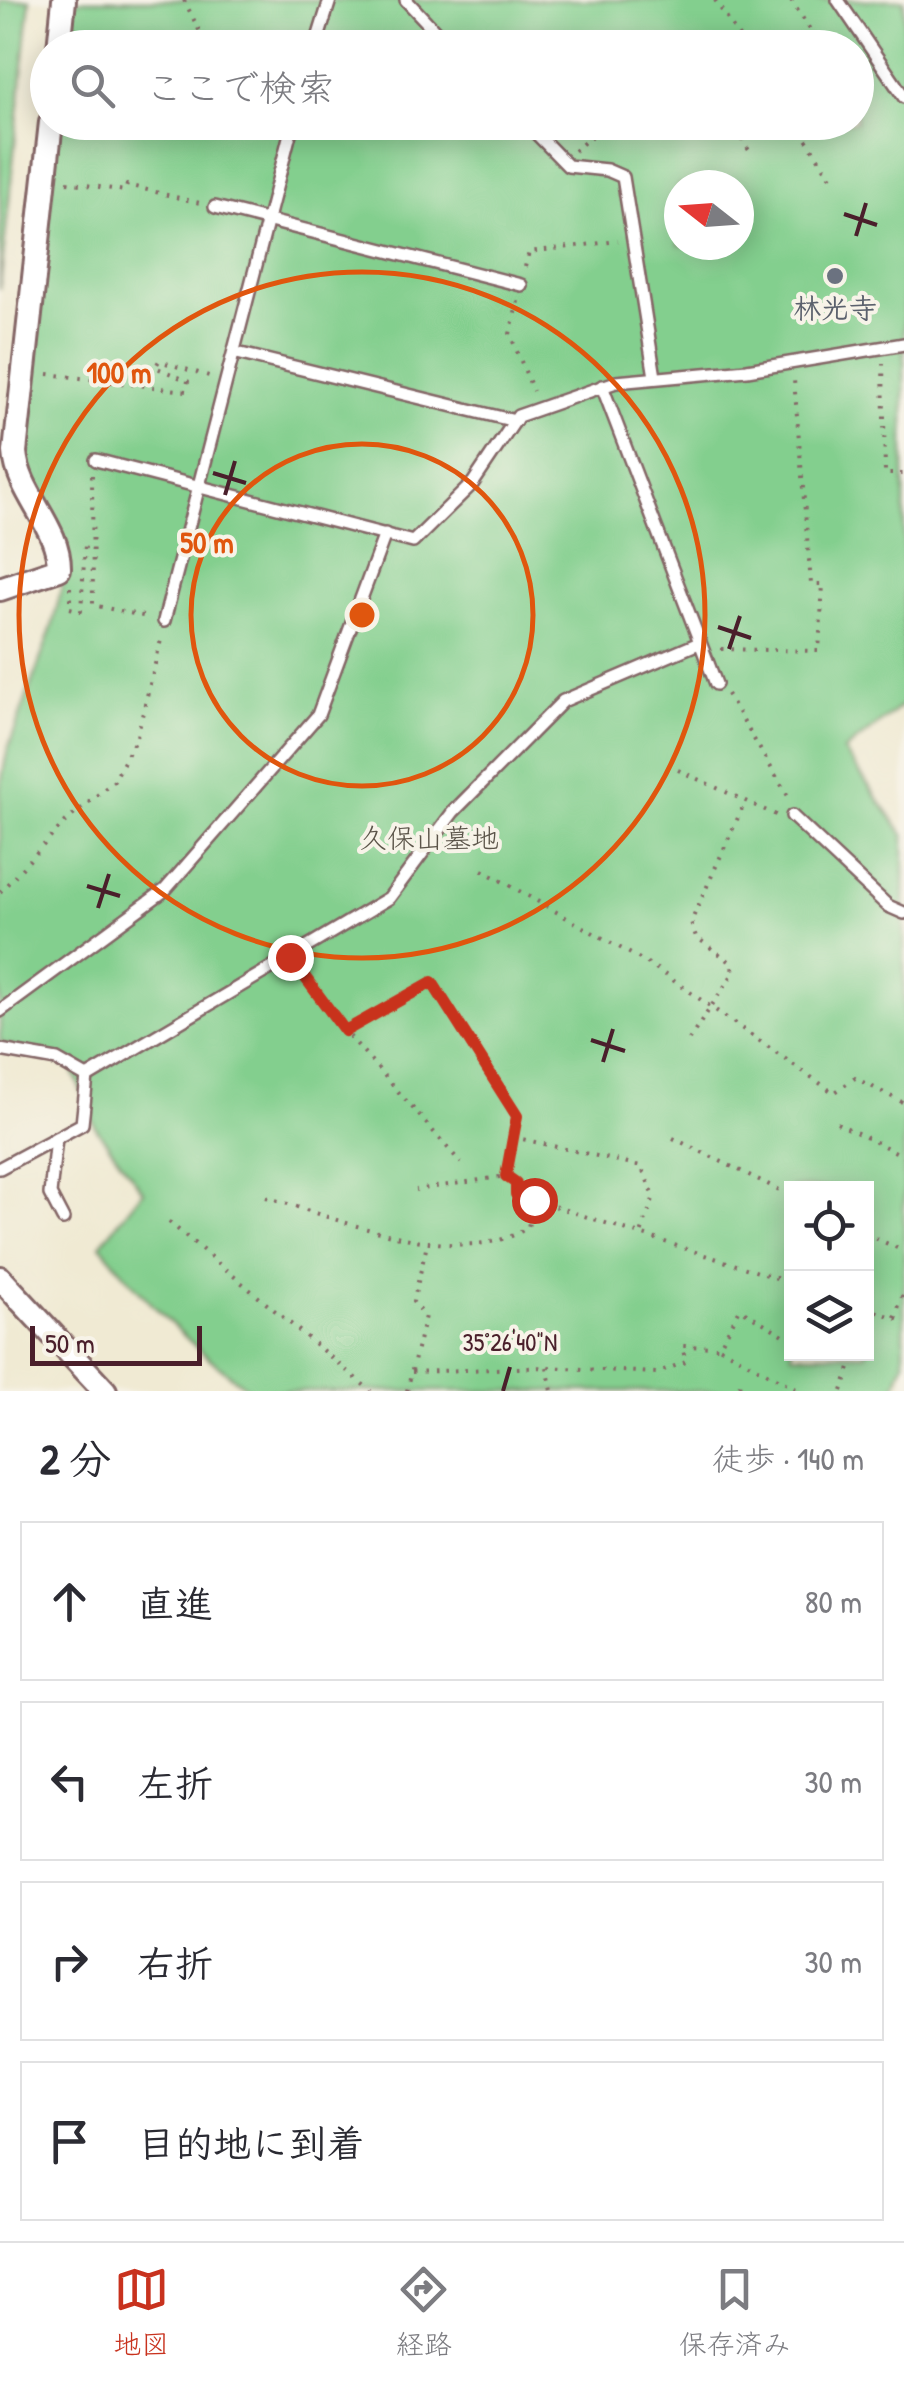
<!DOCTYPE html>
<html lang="ja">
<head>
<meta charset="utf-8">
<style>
  :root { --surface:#fff; --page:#f2f2f3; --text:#2b2b33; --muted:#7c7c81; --line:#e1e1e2; --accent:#c8321e }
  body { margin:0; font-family:"Patrick Hand","Klee One",sans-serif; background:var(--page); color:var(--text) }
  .controls { position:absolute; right:30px; bottom:30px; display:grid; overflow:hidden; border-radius:0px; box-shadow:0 5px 25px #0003 }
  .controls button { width:90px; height:90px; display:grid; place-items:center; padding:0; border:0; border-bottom:2px solid var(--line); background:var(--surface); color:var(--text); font:50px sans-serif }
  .compass { position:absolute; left:664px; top:170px; width:90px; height:90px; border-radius:50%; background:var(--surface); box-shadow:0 5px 25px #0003; rotate:287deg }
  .scale { position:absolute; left:30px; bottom:25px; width:172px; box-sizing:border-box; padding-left:10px; border:5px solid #4a1f2b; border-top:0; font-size:28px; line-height:35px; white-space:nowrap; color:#4a1f2b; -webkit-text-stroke:8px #f7f3e8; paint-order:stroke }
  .stop { position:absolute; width:30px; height:30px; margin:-22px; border:8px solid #c8321e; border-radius:50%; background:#fff }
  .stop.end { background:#c8321e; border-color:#fff; box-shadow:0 2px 10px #0008 }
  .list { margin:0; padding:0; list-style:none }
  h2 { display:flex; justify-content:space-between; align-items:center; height:130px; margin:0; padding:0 40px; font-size:42px }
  h2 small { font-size:32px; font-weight:400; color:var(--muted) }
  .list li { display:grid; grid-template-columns:65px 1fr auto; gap:30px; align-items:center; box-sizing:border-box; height:160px; margin:0 20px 20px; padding:0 20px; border:2px solid var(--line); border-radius:0px }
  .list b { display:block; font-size:38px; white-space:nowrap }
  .list em { font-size:32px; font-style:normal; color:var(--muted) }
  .icon { flex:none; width:55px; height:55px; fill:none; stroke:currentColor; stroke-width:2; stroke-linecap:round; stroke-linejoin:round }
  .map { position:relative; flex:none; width:904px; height:1391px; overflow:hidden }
  .search { position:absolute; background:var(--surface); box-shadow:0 5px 25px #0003; left:30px; right:30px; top:30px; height:110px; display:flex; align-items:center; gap:25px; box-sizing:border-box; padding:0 35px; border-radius:55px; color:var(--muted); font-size:38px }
  .sheet { height:850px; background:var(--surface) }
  nav { display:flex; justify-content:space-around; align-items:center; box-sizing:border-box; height:140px; border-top:2px solid var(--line); background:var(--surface); font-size:28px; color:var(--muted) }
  nav a { display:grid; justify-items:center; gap:5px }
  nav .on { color:var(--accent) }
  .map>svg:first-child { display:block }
  .green { fill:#83cf8e; stroke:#66775c; stroke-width:2.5; fill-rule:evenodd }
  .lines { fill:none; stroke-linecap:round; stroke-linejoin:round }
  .service-casing { stroke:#846666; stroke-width:16 }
  .minor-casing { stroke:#846666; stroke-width:28 }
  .path { stroke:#846666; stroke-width:4; stroke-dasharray:2.5 8; stroke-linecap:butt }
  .service { stroke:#fff; stroke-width:11 }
  .minor { stroke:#fff; stroke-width:22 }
  .route { stroke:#c8321e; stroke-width:12 }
  .ticks { fill:none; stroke:#4a1f2b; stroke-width:4 }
  .ring { fill:none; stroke:#e0560e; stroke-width:5 }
  .worship-dot { fill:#6b7280; stroke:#f7f3e8; stroke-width:4 }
  .labels { text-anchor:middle; stroke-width:8; stroke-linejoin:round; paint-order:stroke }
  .worship-label { font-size:28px; font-weight:bold; fill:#5b616d; stroke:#f7f3e8 }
  .park-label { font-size:28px; fill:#5b5449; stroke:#f7f3e8 }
  .ticks-label { font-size:25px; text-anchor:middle; fill:#4a1f2b; stroke:#f7f3e8; stroke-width:8; stroke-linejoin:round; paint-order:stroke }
  .centre { fill:#e0560e; stroke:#f7f3e8; stroke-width:5 }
  .ring-label { font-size:30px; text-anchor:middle; font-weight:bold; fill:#e0560e; stroke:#f7f3e8; stroke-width:8; stroke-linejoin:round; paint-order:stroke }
</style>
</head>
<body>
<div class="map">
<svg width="904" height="1391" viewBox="0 0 904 1391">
  <rect width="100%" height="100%" fill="#f7f3e8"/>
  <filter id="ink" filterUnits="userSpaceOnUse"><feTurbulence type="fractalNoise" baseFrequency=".01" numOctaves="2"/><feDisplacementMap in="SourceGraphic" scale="20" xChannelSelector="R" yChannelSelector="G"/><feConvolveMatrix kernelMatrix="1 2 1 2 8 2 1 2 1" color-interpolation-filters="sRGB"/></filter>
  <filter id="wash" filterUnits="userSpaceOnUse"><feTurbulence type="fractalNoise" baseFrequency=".0048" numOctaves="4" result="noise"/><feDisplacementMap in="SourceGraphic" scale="40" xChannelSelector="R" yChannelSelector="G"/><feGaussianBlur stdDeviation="2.25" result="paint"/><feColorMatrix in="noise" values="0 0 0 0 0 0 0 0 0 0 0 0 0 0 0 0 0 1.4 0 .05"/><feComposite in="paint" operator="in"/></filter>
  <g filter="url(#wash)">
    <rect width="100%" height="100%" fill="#f0ead3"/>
    <!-- green -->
    <g class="green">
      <polygon points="0,0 30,0 0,289"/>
      <path d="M69,0h835v704l-60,47 60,84v527l-10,29h-642c-60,-42 -106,-90 -152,-146l43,-54 -47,-63 -24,-60 -72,-26v-254l7,-36 45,-125 14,-57v-28l-42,-68 33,-351 799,-1v-74l-792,-1zM679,185h60v60h-60zM792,1188h74v166h-74z"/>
    </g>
  </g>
  <g filter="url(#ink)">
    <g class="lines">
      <defs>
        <g id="service">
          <polyline points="406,0 451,48"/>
          <polyline points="838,0 904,97"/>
          <polyline points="315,48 330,0"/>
          <polyline points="525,122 568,166 607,170 623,177 655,377"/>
          <polyline points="215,207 521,285"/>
          <polyline points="237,353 515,421"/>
          <polyline points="602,386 716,684"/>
          <polyline points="96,460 413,542 473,483 518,416 616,382 747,370 904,344"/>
          <polyline points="164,621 293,122"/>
          <polyline points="792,816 888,906 904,913"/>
          <polyline points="0,1011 165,890 318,715 385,534"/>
          <polyline points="0,1050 57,1060 87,1077"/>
          <polyline points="87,1077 389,898 453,812 563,701 699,643"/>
          <polyline points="56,1138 50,1194 63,1219"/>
          <polyline points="0,1168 82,1124 87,1077"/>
        </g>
        <g id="minor">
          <polyline points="59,48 64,0"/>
          <path d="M0,589l59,-20c1,-43 -41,-74 -44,-117l36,-330"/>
          <polyline points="0,1278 105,1391"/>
        </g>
      </defs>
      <!-- service casing -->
      <use href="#service" class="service-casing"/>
      <!-- minor casing -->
      <use href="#minor" class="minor-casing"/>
      <!-- path -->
      <g class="path">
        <polyline points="184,0 208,48"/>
        <polyline points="715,0 746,48"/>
        <polyline points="791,0 822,48"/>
        <polyline points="729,122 751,153"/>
        <polyline points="795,122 834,182"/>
        <polyline points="574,151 608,122"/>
        <polyline points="67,182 125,191 127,185 200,203"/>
        <polyline points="525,267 529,252 618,241"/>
        <polyline points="518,301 510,334 533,391"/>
        <polyline points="883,363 885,474 904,474"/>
        <polyline points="48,374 186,391 188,381 155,367 159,361 209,376"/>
        <polyline points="92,475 93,605 147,617"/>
        <polyline points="70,587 70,608 81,611 85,545"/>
        <polyline points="721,649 819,651 823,584 811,584 794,380"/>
        <polyline points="727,694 791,801"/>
        <polyline points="678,770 778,816"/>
        <polyline points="482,870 654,967 834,1093 855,1078 904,1103"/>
        <polyline points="0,892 64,823 114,781 137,736 162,636"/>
        <polyline points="299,969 345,1031 461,1163"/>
        <polyline points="345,1031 432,982 517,1117 506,1176 416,1190"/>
        <polyline points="689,1040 734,972 732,963 696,937 691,922 745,802"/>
        <polyline points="837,1123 904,1156"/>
        <polyline points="513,1137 641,1166 654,1196 641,1234"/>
        <polyline points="673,1138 792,1196"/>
        <polyline points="506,1176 515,1183 516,1194 792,1283"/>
        <path d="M266,1197c69,21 198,75 262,30l6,-27"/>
        <polyline points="169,1222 371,1391"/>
        <polyline points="866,1234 904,1251"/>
        <polyline points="866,1308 904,1321"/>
        <polyline points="895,1318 904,1290"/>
        <polyline points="866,1323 871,1310"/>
        <polyline points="792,1340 740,1309 719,1347 800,1391"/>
        <polyline points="813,1354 821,1359"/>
        <polyline points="547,1367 552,1391"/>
        <polyline points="412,1372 547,1367 656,1373 686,1362 682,1346 719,1347"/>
        <polyline points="407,1391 425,1316 413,1302 427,1245"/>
        <polyline points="730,1391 739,1385 754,1391"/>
        <polyline points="842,1391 855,1354"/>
      </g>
      <!-- service -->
      <use href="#service" class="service"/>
      <!-- minor -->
      <use href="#minor" class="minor"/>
    </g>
  </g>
  <g class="lines" filter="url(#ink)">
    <!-- route -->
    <polyline class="route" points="290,957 345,1031 432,982 517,1116 506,1176 516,1183 516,1194 534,1200"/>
  </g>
  <!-- ticks -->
  <path class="ticks" d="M844,214l33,11M856,236l10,-33M213,473l33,10M225,495l10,-34M718,627l33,11M729,649l11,-33M87,886l33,10M98,908l11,-34M591,1040l34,11M603,1062l10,-33M503,1391l7,-24"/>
  <!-- distance rings -->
  <g class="ring">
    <circle cx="362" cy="615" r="171"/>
    <circle cx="362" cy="615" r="343"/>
  </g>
  <!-- markers -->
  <circle class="worship-dot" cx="835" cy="276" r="10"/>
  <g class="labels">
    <!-- worship labels -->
    <g class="worship-label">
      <text x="835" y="318">林光寺</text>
    </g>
    <!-- park labels -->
    <g class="park-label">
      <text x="429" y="848">久保山墓地</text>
    </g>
  </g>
  <g class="ticks-label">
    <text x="510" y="1351">35°26'40"N</text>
  </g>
  <circle cx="362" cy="615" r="15" class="centre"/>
  <g class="ring-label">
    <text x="119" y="383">100 m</text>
    <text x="207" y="553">50 m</text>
  </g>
</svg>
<div class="controls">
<button><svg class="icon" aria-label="locate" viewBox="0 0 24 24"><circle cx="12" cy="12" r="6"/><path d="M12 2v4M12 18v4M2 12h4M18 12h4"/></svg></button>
<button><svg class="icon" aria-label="layers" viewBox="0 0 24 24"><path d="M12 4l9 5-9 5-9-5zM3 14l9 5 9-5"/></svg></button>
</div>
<svg class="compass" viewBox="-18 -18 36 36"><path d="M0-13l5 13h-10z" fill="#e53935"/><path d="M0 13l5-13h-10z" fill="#7c7c81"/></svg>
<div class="scale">50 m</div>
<div class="stop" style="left:534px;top:1200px"></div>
<div class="stop end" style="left:290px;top:957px"></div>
<div class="search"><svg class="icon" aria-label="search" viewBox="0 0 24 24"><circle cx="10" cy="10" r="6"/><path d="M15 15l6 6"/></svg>ここで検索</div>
</div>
<section class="sheet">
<h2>2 分<small>徒歩 · 140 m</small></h2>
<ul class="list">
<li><svg class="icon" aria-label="ahead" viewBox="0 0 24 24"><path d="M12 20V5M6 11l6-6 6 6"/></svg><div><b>直進</b></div><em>80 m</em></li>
<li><svg class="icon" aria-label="left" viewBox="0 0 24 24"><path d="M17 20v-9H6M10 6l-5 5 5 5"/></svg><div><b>左折</b></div><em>30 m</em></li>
<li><svg class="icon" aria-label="right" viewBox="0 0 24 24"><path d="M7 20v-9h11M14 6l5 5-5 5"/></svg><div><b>右折</b></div><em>30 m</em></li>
<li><svg class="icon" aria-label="arrive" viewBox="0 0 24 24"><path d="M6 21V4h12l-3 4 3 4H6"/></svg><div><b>目的地に到着</b></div></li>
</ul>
</section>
<nav>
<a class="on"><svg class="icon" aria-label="map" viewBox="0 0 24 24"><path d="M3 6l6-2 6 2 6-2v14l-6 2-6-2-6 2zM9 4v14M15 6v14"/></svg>地図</a>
<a><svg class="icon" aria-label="directions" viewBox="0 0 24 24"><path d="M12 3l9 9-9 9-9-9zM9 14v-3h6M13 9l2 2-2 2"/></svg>経路</a>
<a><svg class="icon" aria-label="saved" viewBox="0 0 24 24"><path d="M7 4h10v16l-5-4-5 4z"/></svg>保存済み</a>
</nav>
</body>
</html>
